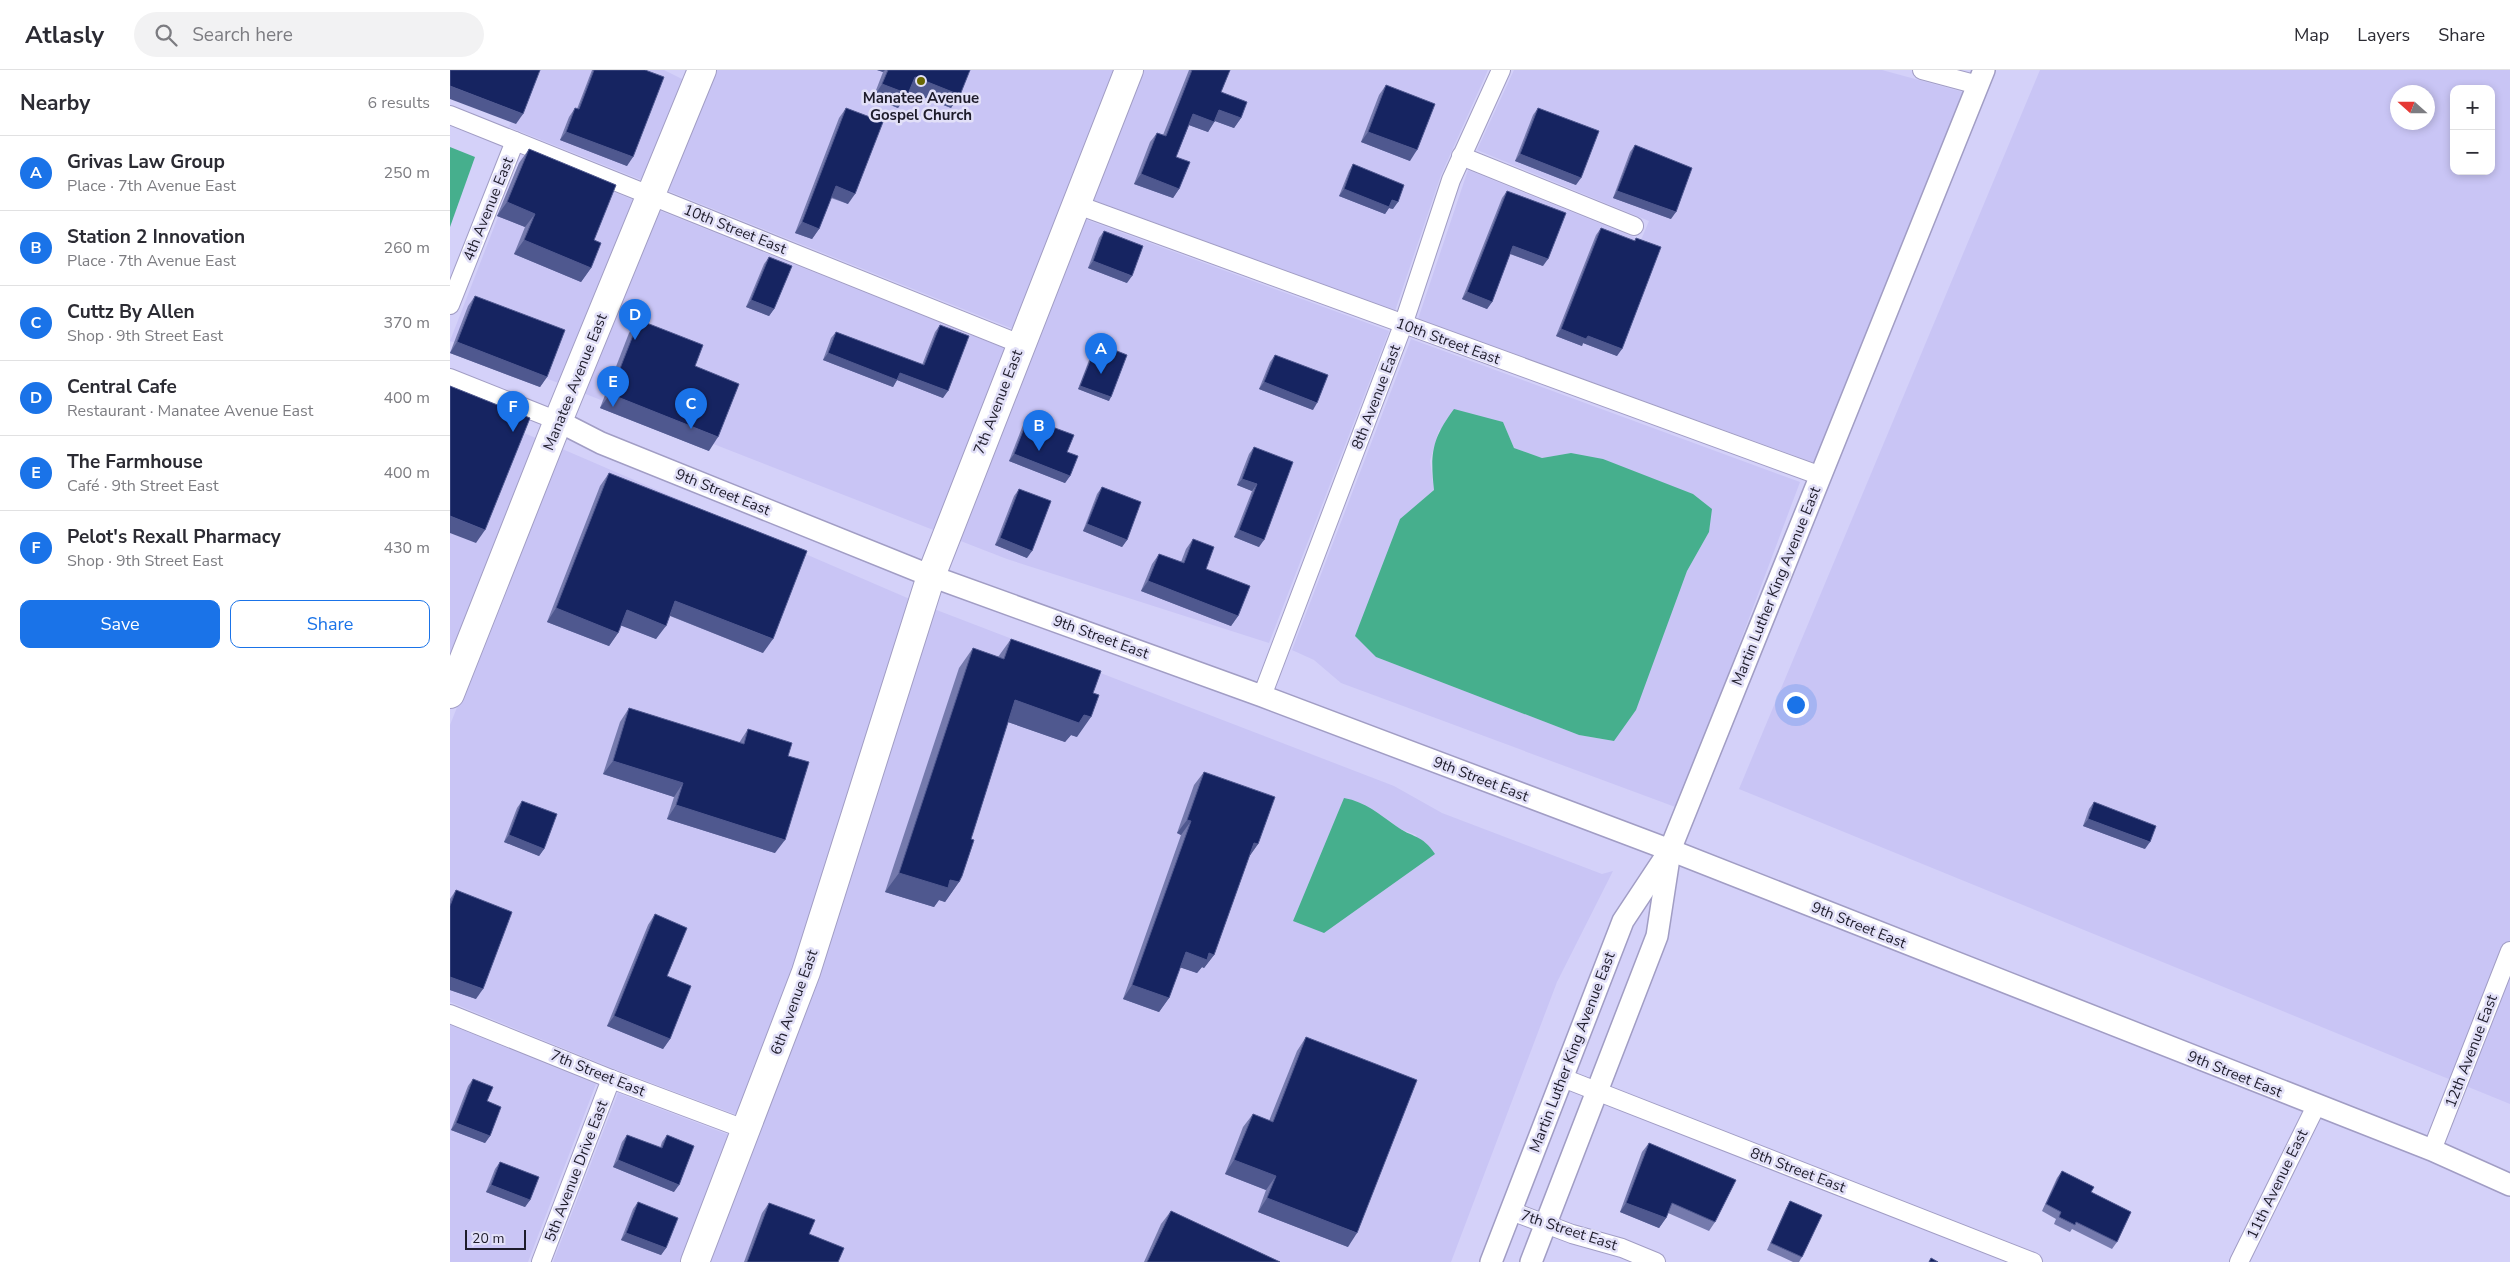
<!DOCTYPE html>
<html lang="en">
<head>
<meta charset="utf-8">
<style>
  :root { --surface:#fff; --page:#f2f2f3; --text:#2b2b33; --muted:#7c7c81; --line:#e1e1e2; --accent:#1a73e8 }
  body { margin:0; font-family:"Nunito Sans",sans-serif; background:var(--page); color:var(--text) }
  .controls { position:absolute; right:15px; top:15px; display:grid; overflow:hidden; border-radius:10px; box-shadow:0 2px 8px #0003 }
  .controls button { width:45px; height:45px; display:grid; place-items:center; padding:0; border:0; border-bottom:1px solid var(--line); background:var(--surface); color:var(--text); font:25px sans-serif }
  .compass { position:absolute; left:1940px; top:15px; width:45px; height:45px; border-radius:50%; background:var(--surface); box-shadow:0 2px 8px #0003; rotate:291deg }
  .scale { position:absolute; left:15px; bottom:12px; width:61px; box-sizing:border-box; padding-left:5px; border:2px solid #1e1c2b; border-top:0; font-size:14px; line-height:18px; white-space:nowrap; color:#1e1c2b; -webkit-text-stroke:4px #e2e0f8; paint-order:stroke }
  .you { position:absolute; left:1345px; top:634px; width:18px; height:18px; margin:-12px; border:4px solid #fff; border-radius:50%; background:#1a73e8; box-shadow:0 0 0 8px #1a73e833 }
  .badge { display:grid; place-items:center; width:32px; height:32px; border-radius:50%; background:var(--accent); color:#fff; font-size:16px; font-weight:700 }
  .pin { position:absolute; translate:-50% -41px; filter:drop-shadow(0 1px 2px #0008) }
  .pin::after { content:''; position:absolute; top:26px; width:18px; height:15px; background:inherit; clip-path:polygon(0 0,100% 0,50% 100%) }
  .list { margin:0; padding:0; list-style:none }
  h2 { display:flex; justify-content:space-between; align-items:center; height:65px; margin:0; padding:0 20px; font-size:21px }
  h2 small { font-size:16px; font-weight:400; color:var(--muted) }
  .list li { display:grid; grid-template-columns:32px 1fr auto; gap:15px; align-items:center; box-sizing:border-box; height:75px; padding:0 20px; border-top:1px solid var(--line) }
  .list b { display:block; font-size:19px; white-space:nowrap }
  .list p { margin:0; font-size:16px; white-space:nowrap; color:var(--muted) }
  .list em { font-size:16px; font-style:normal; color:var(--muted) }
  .actions { display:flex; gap:10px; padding:15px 20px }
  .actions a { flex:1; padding:11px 0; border:1px solid var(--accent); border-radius:10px; text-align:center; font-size:18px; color:var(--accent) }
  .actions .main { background:var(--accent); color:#fff }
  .icon { flex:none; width:28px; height:28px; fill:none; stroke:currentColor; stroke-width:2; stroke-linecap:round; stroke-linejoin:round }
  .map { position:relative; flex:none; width:2060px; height:1192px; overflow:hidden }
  header { display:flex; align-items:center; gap:30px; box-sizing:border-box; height:70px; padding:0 25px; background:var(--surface); border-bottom:1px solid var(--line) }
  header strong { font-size:24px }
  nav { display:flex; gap:28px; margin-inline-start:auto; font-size:18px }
  .search { width:350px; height:45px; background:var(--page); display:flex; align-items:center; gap:12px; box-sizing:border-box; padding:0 18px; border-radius:28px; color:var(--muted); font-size:19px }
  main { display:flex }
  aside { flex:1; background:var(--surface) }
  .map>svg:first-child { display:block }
  .built { fill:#c9c5f5; fill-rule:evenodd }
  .water { fill:#46af8d }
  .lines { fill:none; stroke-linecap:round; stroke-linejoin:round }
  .minor-casing { stroke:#a19dc4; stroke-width:20 }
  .tertiary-casing { stroke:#a19dc4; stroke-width:24 }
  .primary-casing { stroke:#a19dc4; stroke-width:30 }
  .minor { stroke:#fff; stroke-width:18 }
  .tertiary { stroke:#fff; stroke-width:21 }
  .primary { stroke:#fff; stroke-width:28 }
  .wall { fill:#757aad }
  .shaded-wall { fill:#4f588f }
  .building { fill:#162461; stroke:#4f588f }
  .poi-dot { fill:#696802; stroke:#e2e0f8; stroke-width:2 }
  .labels { text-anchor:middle; stroke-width:5; stroke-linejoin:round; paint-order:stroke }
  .poi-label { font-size:15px; font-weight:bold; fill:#1e1c2b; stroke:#e2e0f8 }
  .street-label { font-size:15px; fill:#1e1c2b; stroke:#e2e0f8 }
</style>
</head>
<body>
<header>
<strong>Atlasly</strong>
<div class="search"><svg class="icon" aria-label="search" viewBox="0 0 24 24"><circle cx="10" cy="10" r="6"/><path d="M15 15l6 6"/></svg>Search here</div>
<nav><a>Map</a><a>Layers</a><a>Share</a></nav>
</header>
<main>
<aside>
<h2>Nearby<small>6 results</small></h2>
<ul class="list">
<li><span class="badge">A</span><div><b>Grivas Law Group</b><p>Place · 7th Avenue East</p></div><em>250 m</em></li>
<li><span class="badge">B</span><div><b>Station 2 Innovation</b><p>Place · 7th Avenue East</p></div><em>260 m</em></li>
<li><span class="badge">C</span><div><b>Cuttz By Allen</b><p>Shop · 9th Street East</p></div><em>370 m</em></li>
<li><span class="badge">D</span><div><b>Central Cafe</b><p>Restaurant · Manatee Avenue East</p></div><em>400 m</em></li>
<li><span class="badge">E</span><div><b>The Farmhouse</b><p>Café · 9th Street East</p></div><em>400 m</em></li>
<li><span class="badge">F</span><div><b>Pelot's Rexall Pharmacy</b><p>Shop · 9th Street East</p></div><em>430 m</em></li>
</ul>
<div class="actions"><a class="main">Save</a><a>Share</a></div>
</aside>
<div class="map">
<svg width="2060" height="1192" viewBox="0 0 2060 1192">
  <rect width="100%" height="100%" fill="#d4d1f9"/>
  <!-- built -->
  <g class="built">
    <polygon points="80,0 214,0 234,10 194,111 59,57"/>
    <polygon points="265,0 666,0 563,259 216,120"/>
    <polygon points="691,0 1038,0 991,105 945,241 640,129"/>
    <polygon points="1064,0 1432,0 1513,22 1368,394 968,249 1018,100 1191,170 1199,151 1027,80"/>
    <path d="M1590,0h470v1034l-771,-315zM2004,19h37v82h-37zM1948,22h30v30h-30z"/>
    <polygon points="72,85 186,131 111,314 0,271"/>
    <polygon points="208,140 556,279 486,461 133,323"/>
    <polygon points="632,148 939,261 819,573 557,489 508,470"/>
    <path d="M961,269l389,143 -122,326 -337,-125 -27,-23 -22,-10zM1053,352l11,26 28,10 29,-5 138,79 -22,39 -73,170 -35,-6 -203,-78 24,-138 34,-29 -4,-29 9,-31z"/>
    <polygon points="0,331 88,369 0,592"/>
    <polygon points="110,378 462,530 345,898 290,1046 164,999 0,932 0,655"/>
    <path d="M484,539l460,177 48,27 160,61 11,-3 -56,111 -106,280h-744zM937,748l11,10 18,7 11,25z"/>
    <polygon points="0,955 146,1014 78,1192 0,1192"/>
    <polygon points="168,1023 282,1066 232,1192 103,1192"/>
  </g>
  <!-- water -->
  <g class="water">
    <polygon points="0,77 25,87 0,157"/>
    <path d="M1004,339l49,13 11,26 28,10 29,-5 32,6 90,35 19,15 -3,23 -22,39 -51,139 -22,31 -35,-6 -203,-78 -21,-21 45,-117 34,-29c-4,-37 -2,-51 20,-81z"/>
    <path d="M894,728c22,4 35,16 52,28 16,12 26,8 39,28l-111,79 -31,-12z"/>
  </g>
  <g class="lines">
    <defs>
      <g id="minor">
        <polyline points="1472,0 1528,15"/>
        <polyline points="0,45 570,274"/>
        <polyline points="1011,86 1184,156"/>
        <polyline points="625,134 1371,406"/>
        <polyline points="0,235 65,71"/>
        <polyline points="0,308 108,351"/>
        <polyline points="812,626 953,255 1001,110 1051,0"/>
        <polyline points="0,944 161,1009 297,1060"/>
        <polyline points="1113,1008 1583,1192"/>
        <polyline points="1982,1080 2060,881"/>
        <polyline points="1061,1141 1122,1164 1172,1178 1206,1192"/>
        <polyline points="91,1192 161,1009"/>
        <polyline points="1789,1192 1866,1036"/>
      </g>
      <g id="tertiary">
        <polyline points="108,351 151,373 481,506 812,626 1220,780 1982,1080 2060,1115"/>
        <polyline points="1041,1192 1173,851 1220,780 1534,0"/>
        <polyline points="1081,1192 1207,866 1219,788"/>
      </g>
      <g id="primary">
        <polyline points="0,624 108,351 252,0"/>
        <polyline points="245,1192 356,902 481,506 679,0"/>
      </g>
    </defs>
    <!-- minor casing -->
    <use href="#minor" class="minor-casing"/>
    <!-- tertiary casing -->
    <use href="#tertiary" class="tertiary-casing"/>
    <!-- primary casing -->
    <use href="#primary" class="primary-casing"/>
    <!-- minor -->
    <use href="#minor" class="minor"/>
    <!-- tertiary -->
    <use href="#tertiary" class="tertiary"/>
    <!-- primary -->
    <use href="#primary" class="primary"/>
  </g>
  <!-- wall -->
  <g class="wall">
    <polygon points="142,0 195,0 177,96 110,70 119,47 125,38 127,39"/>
    <polygon points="427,0 520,0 501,38 459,21 448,38 423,28 433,2"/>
    <polygon points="739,0 780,0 771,22 791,48 784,58 765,51 758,62 739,55 726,87 729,119 723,128 684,114 700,72 707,63 713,65"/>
    <polygon points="936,15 960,91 911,72 929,25"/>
    <polygon points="396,38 398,134 381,128 369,159 362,169 345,163 389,48"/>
    <polygon points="1088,38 1126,115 1065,91 1083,45"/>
    <polygon points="1185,75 1221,149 1163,128 1180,82"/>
    <polygon points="79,79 144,170 141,198 131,212 64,184 75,157 47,146 69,93"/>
    <polygon points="903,94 943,139 939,138 935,144 889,126 899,101"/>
    <polygon points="1057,121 1093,196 1060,184 1042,232 1037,239 1012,229 1052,128"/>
    <polygon points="1151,158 1184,171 1186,168 1167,286 1133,273 1132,276 1106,266 1146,165"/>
    <polygon points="654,161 677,213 638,198 649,168"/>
    <polygon points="319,187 324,239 319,246 296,237 314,194"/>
    <polygon points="25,226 97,307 90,317 0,283 18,236"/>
    <polygon points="189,250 245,296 259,381 150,338 179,263"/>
    <polygon points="490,255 493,328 447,310 443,317 373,290 381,268 386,262 472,295 485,262"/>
    <polygon points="647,273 659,331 628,319 644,277"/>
    <polygon points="825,285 863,340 809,319 820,292"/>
    <polygon points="578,348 617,382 620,406 615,413 559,391 573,355"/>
    <polygon points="804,377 809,477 784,467 802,421 787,415 799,384"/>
    <polygon points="159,403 313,583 220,546 206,569 171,555 168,563 159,576 97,552 150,416"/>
    <polygon points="652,417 677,470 672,477 633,461 647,424"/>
    <polygon points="569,419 577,488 545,475 564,426"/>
    <polygon points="743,469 756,499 788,546 781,556 691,521 702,494 709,484 731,492 736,479"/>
    <polygon points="561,569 627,667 621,665 615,672 558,652 521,769 509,812 495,832 489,830 484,837 435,822 509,598 523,578 548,587"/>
    <polygon points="179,638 289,673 298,659 338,686 325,783 217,749 224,727 153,704 170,652"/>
    <polygon points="754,702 808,774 799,787 764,885 754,898 752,897 747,903 730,897 719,928 709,942 673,929 731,765 727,763 744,715"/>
    <polygon points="72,731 94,779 89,786 54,772 67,738"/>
    <polygon points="1644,732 1695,779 1633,756 1639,739"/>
    <polygon points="6,820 26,929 0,920 0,829"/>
    <polygon points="205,844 217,906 220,969 213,979 157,956 198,855"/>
    <polygon points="856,967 898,1177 808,1142 816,1120 775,1104 793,1057 803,1044 819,1051 847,981"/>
    <polygon points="23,1009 37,1031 40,1066 35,1073 1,1060 18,1016"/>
    <polygon points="177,1065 210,1078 212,1072 217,1065 224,1122 163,1097 172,1072"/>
    <polygon points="1199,1073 1265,1152 1259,1161 1218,1143 1216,1148 1209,1158 1170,1142 1192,1082"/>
    <polygon points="50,1092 80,1130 75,1137 36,1122 45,1099"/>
    <polygon points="1612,1101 1641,1122 1667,1172 1662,1179 1622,1159 1620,1162 1604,1154 1606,1149 1592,1141 1607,1108"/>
    <polygon points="1340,1131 1352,1187 1349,1192 1343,1192 1317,1180 1336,1138"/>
    <polygon points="188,1132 216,1178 211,1185 171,1170 183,1139"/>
    <polygon points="319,1133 359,1164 388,1192 294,1192 312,1143"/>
    <polygon points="721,1141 830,1192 694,1192 711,1154"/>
  </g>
  <!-- shaded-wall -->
  <g class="shaded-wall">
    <polygon points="427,0 435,0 433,2"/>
    <polygon points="465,7 510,25 501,38 455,20"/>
    <polygon points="432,14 458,24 448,38 423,28"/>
    <polygon points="0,16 73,44 66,54 0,29"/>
    <polygon points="769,40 791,48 784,58 762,50"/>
    <polygon points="743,44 764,52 758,62 736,54"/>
    <polygon points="116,62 183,87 177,96 110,70"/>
    <polygon points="918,62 967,80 960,91 911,72"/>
    <polygon points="1070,84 1131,108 1126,115 1065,91"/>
    <polygon points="691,104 729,119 723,128 684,114"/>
    <polygon points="386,116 405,124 398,134 379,126"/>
    <polygon points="894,119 942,130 948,132 943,139 939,138 935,144 889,126"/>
    <polygon points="1167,121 1226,142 1221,149 1163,128"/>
    <polygon points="57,132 85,144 75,157 47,146"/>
    <polygon points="352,152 369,159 362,169 345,163"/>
    <polygon points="74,170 141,198 131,212 64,184"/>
    <polygon points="1063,176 1098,189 1093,196 1058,183"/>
    <polygon points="643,191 682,206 677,213 638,198"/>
    <polygon points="1017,222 1042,232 1037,239 1012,229"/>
    <polygon points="301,230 324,239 319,246 296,237"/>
    <polygon points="1111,259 1138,266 1172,279 1167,286 1133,273 1132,276 1106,266"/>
    <polygon points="7,272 97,307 90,317 0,283"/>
    <polygon points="378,283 450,303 498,321 493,328 447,310 443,317 373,290"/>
    <polygon points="814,312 867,333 863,340 809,319"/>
    <polygon points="630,316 661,327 659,331 628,319"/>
    <polygon points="160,324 268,367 259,381 150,338"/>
    <polygon points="564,384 620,406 615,413 559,391"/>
    <polygon points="792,409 807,414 802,421 787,415"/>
    <polygon points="0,446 35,460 26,473 0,463"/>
    <polygon points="637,454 677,470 672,477 633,461"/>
    <polygon points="789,460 814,470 809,477 784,467"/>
    <polygon points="550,468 582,481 577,488 545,475"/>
    <polygon points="698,511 788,546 781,556 691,521"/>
    <polygon points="225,531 323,569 313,583 216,544"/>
    <polygon points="106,538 168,563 159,576 97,552"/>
    <polygon points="177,540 216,556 206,569 167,554"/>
    <polygon points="565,630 634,645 641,647 627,667 621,665 615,672 552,650"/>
    <polygon points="163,691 233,713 224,727 153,704"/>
    <polygon points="226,735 335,770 325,783 217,749"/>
    <polygon points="1638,749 1700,772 1695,779 1633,756"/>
    <polygon points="737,750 741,751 731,765 727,763"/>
    <polygon points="59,765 94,779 89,786 54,772"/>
    <polygon points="804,773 808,774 798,788"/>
    <polygon points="449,803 500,810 509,812 495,832 489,830 484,837 435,822"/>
    <polygon points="736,882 759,883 764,885 754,898 752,897 747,903 726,896"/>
    <polygon points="0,907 33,919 26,929 0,920"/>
    <polygon points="682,915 719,928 709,942 673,929"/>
    <polygon points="164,946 220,969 213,979 157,956"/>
    <polygon points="6,1053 40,1066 35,1073 1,1060"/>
    <polygon points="168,1090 229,1115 224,1122 163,1097"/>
    <polygon points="784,1090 826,1106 816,1120 775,1104"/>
    <polygon points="41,1115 80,1130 75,1137 36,1122"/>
    <polygon points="817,1128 907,1163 898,1177 808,1142"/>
    <polygon points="1176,1133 1216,1148 1209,1158 1170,1142"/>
    <polygon points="176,1163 216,1178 211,1185 171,1170"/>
  </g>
  <!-- building -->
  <g class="building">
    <polygon points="0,0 90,0 73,44 0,16"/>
    <polygon points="144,0 195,0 214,7 183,87 116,62 125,38 129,39"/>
    <polygon points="438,0 520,0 510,25 465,7 458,24 432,14"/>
    <polygon points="742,0 780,0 771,22 797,32 791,48 769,40 764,52 743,44 726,87 740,92 729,119 691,104 707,63 716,66"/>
    <polygon points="936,15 985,34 967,80 918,62"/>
    <polygon points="396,38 433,52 405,124 386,116 369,159 352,152"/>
    <polygon points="1088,38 1149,61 1131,108 1070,84"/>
    <polygon points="1185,75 1242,98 1226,142 1167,121"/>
    <polygon points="79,79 166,115 144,170 151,173 141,198 74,170 85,144 57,132"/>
    <polygon points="903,94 954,115 948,132 942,130 939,137 894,119"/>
    <polygon points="1057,121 1116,143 1098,189 1063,176 1042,232 1017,222"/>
    <polygon points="1151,158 1185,171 1186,168 1211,177 1172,279 1138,266 1136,269 1111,259"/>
    <polygon points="654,161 693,176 682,206 643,191"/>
    <polygon points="319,187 342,196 324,239 301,230"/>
    <polygon points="25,226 115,260 97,307 7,272"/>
    <polygon points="189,250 253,275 245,296 289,314 268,367 160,324"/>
    <polygon points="490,255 519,266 498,321 450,303 447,310 378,283 386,262 474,295"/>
    <polygon points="647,273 677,285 661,327 630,316"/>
    <polygon points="825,285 878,305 867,333 814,312"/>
    <polygon points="0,316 80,348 35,460 0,446"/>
    <polygon points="578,348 624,365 617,382 628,386 620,406 564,384"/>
    <polygon points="804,377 843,392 814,470 789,460 807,414 792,409"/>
    <polygon points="159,403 357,481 323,569 225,531 216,556 177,540 168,563 106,538"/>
    <polygon points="652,417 691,432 677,470 637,454"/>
    <polygon points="569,419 601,431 582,481 550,468"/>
    <polygon points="743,469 764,477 756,499 800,516 788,546 698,511 709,484 734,493"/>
    <polygon points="561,569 651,601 643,623 649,625 641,647 634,645 629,653 565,630 521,769 524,770 512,806 509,812 500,810 498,818 449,803 523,578 554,589"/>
    <polygon points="179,638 294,674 298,659 342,673 338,686 359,692 335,770 226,735 233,713 163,691"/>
    <polygon points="754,702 825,727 808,774 804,773 764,885 759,883 757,890 736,882 719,928 682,915 741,751 737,750"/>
    <polygon points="72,731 107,744 94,779 59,765"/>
    <polygon points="1644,732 1706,756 1700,772 1638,749"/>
    <polygon points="6,820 62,842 33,919 0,907 0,836"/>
    <polygon points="205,844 237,858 217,906 241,916 220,969 164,946"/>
    <polygon points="856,967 967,1010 907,1163 817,1128 826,1106 784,1090 803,1044 823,1052"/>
    <polygon points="23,1009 43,1017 37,1031 51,1037 40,1066 6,1053"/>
    <polygon points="177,1065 212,1078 217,1065 244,1076 229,1115 168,1090"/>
    <polygon points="1199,1073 1286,1110 1265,1152 1222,1133 1216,1148 1176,1133"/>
    <polygon points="50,1092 89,1107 80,1130 41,1115"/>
    <polygon points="1612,1101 1644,1117 1641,1122 1681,1142 1667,1172 1626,1152 1625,1155 1609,1147 1611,1142 1596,1134"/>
    <polygon points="1340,1131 1372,1145 1352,1187 1321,1173"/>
    <polygon points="188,1132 228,1148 216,1178 176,1163"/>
    <polygon points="319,1133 365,1150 359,1164 394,1178 388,1192 297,1192"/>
    <polygon points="721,1141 830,1192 697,1192"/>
    <polygon points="1481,1188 1488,1192 1479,1192"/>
  </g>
  <!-- markers -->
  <circle class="poi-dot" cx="471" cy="11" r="5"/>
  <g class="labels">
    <!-- poi labels -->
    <g class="poi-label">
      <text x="471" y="33">Manatee Avenue<tspan x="471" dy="17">Gospel Church</tspan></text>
    </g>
    <!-- street labels -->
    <g class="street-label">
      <text transform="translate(38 139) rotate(-68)" y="5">4th Avenue East</text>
      <text transform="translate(285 159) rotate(22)" y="5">10th Street East</text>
      <text transform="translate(998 271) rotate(20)" y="5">10th Street East</text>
      <text transform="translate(125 312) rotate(-68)" y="5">Manatee Avenue East</text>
      <text transform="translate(926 327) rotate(-69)" y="5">8th Avenue East</text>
      <text transform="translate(548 332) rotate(-69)" y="5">7th Avenue East</text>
      <text transform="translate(273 422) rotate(22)" y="5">9th Street East</text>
      <text transform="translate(1326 516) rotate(-68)" y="5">Martin Luther King Avenue East</text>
      <text transform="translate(651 567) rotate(20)" y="5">9th Street East</text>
      <text transform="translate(1031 709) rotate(21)" y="5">9th Street East</text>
      <text transform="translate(1409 855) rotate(22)" y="5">9th Street East</text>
      <text transform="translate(344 932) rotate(-70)" y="5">6th Avenue East</text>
      <text transform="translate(2021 981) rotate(-69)" y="5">12th Avenue East</text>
      <text transform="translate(1122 982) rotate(-69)" y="5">Martin Luther King Avenue East</text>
      <text transform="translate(148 1003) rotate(22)" y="5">7th Street East</text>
      <text transform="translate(1785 1004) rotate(22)" y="5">9th Street East</text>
      <text transform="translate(1348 1100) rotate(21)" y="5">8th Street East</text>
      <text transform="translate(126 1101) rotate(-69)" y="5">5th Avenue Drive East</text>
      <text transform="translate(1827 1114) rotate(-64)" y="5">11th Avenue East</text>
      <text transform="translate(1119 1160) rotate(18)" y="5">7th Street East</text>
    </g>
  </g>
</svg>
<div class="controls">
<button>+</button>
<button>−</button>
</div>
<svg class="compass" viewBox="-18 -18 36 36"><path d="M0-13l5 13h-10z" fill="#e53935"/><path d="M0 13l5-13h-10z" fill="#7c7c81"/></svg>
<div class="scale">20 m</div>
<div class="you"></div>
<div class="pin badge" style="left:651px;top:304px">A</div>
<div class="pin badge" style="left:589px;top:381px">B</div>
<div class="pin badge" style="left:241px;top:359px">C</div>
<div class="pin badge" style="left:185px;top:270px">D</div>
<div class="pin badge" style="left:163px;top:337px">E</div>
<div class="pin badge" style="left:63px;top:362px">F</div>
</div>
</main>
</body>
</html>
